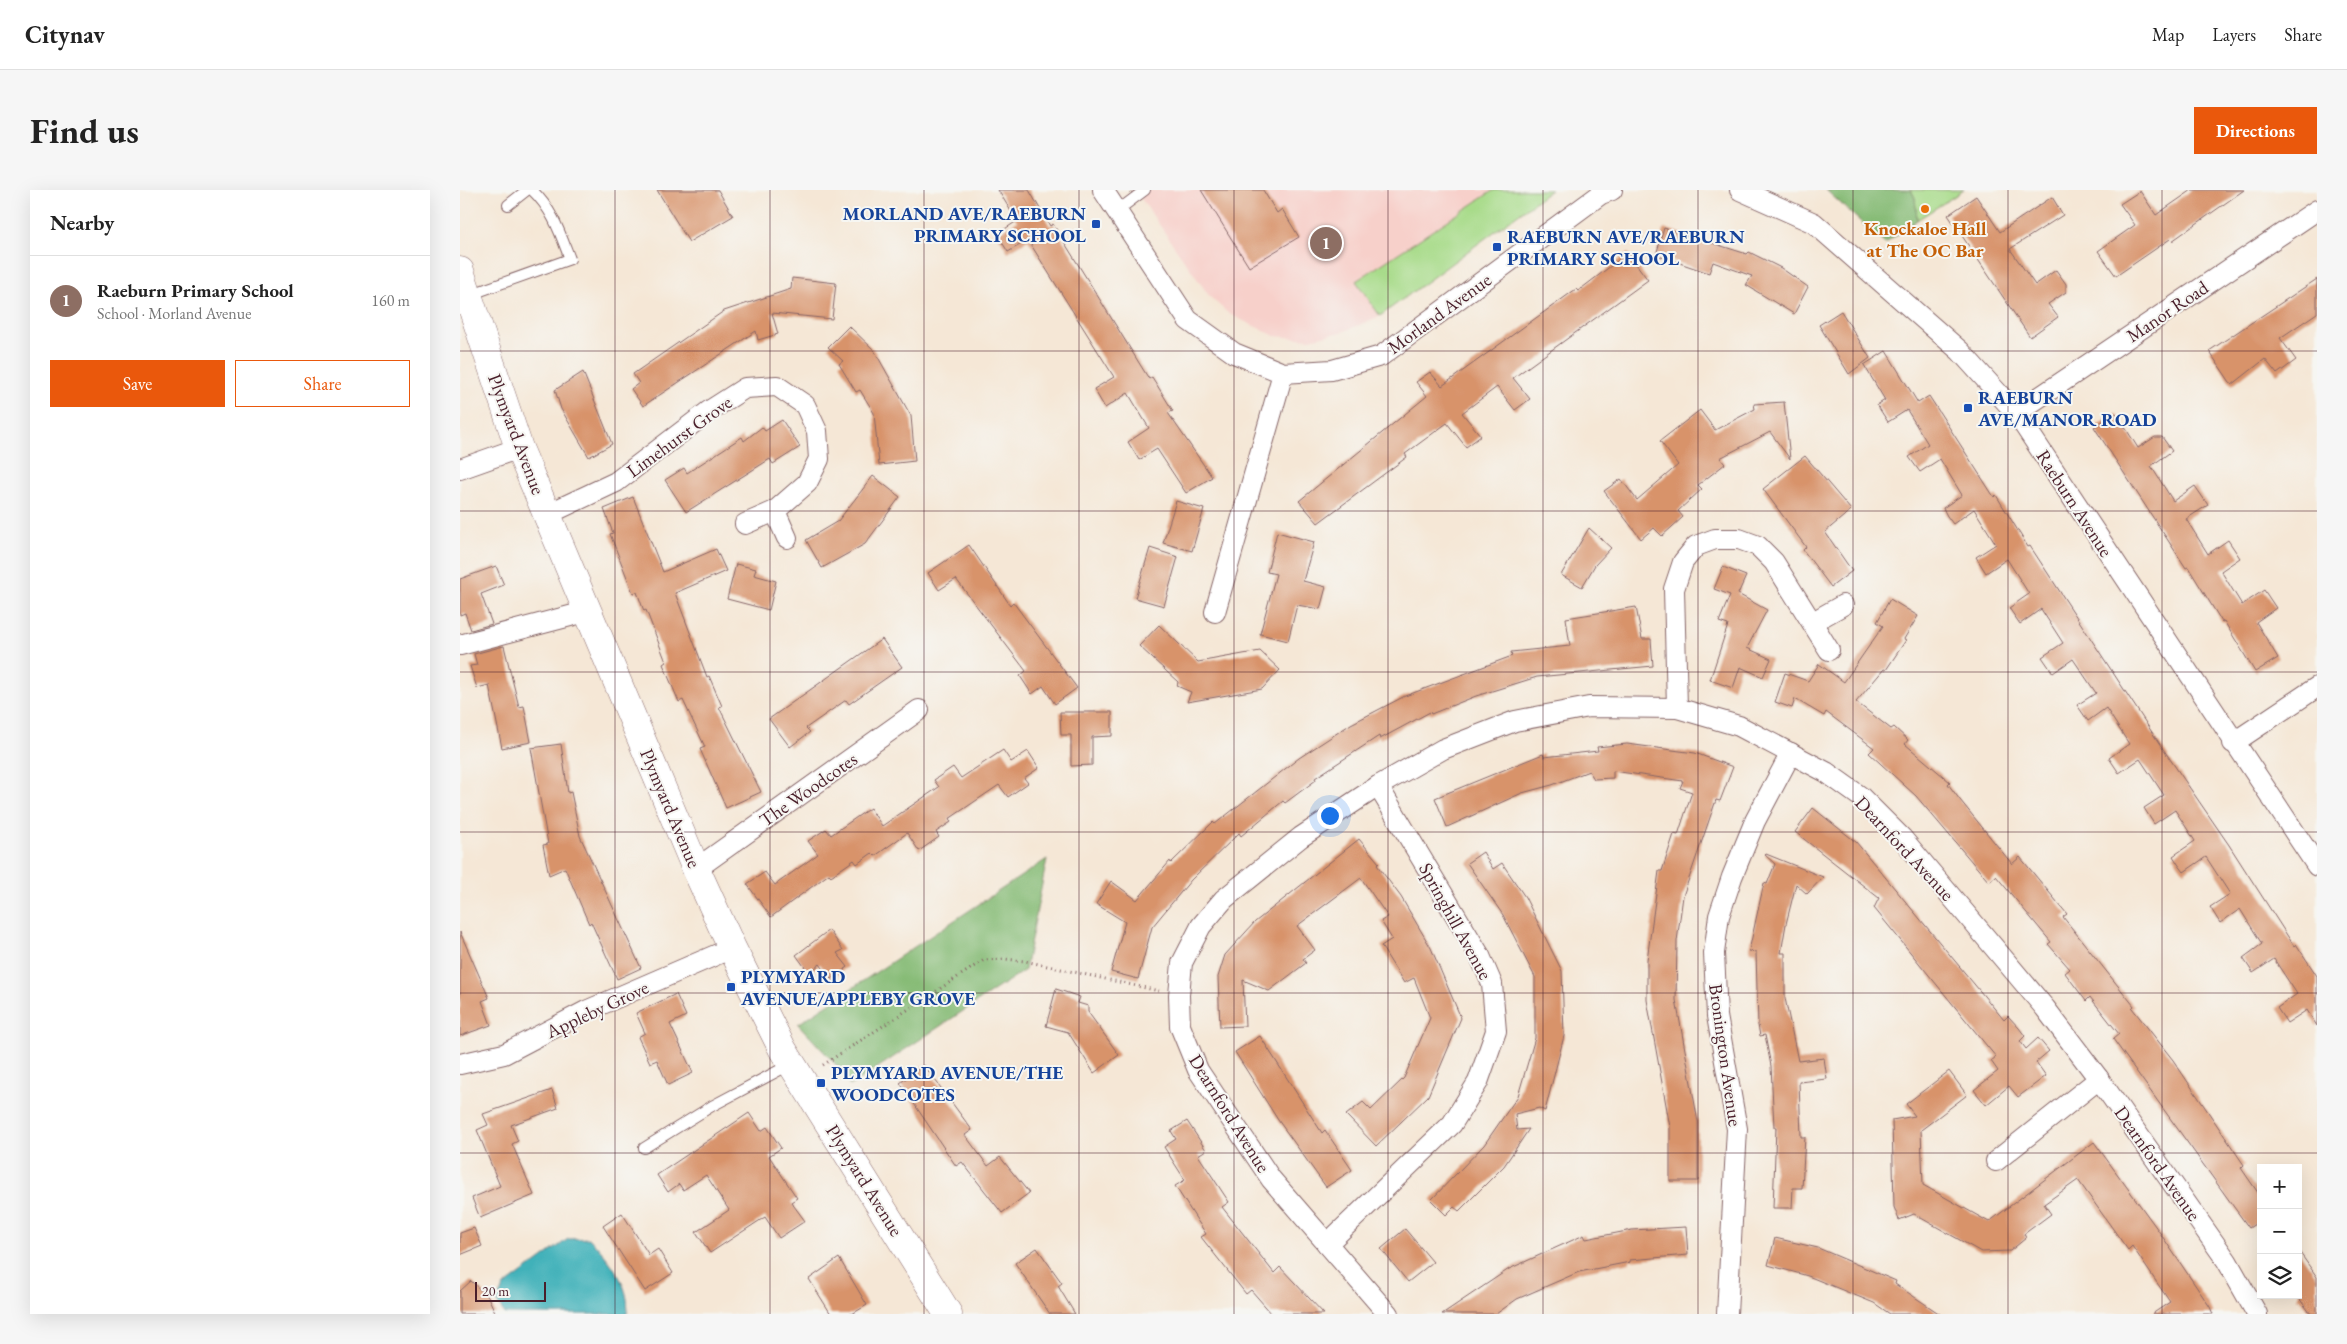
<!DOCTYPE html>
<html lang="en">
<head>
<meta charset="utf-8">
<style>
  :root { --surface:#fff; --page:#f6f6f6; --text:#222; --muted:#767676; --line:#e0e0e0; --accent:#ea580c }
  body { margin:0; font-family:"EB Garamond",serif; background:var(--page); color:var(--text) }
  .controls { position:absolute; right:15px; bottom:15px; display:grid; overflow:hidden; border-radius:0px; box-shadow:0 5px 20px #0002 }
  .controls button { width:45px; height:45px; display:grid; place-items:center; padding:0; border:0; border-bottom:1px solid var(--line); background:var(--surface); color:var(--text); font:25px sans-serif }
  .scale { position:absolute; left:15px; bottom:12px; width:71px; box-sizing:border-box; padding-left:5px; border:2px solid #4a1f2b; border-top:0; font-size:14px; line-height:18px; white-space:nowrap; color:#4a1f2b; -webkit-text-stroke:4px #f6f6f2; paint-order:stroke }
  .you { position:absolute; left:869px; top:625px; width:18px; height:18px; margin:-12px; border:4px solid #fff; border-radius:50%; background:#1a73e8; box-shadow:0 0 0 8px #1a73e833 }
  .badge { display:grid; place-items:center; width:32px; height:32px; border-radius:50%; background:var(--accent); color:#fff; font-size:16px; font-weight:700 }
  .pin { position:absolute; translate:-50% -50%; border:2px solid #fff; box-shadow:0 1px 5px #0006 }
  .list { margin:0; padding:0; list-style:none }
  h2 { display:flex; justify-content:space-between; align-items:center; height:65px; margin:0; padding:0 20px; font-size:21px }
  h2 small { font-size:16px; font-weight:400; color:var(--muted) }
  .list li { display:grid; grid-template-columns:32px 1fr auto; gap:15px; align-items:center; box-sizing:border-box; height:90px; padding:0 20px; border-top:1px solid var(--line) }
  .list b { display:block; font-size:19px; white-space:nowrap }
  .list p { margin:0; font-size:16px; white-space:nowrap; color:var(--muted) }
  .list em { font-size:16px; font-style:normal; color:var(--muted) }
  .actions { display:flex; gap:10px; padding:15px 20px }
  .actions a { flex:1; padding:11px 0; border:1px solid var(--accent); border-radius:0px; text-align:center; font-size:18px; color:var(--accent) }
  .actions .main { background:var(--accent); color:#fff }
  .icon { flex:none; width:28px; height:28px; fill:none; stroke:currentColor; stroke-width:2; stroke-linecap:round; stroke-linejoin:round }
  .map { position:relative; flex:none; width:1857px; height:1124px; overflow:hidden; border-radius:0px }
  header { display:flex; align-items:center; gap:30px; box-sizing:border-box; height:70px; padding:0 25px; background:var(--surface); border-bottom:1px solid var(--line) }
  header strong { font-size:24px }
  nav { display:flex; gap:28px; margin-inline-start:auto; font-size:18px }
  .intro { display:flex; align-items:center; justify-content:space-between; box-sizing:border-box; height:120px; padding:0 30px }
  h1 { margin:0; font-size:35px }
  .button { padding:12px 22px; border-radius:0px; background:var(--accent); color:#fff; font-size:18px; font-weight:700 }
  main { display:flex; gap:30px; padding:0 30px }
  aside { flex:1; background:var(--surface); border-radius:0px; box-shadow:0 5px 20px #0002 }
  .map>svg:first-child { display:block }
  .built { fill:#f7d0ca }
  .green { fill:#a8db8a; stroke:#797d5a }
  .forest { fill:#86bb76; stroke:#686d50 }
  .water { fill:#41b1b9; stroke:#466872 }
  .building { fill:#d8936a }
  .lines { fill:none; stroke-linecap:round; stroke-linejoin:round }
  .lane-casing { stroke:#866567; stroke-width:12 }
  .street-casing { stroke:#866567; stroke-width:22 }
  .secondary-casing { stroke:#866567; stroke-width:29 }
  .path { stroke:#866567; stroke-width:3; stroke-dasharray:1 4; stroke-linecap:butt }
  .lane { stroke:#fff; stroke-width:10 }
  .street { stroke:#fff; stroke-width:20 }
  .secondary { stroke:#fff; stroke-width:28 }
  .grid { fill:none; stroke:#4a1f2b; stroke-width:1; stroke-opacity:0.55 }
  .food-dot { fill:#e8710a; stroke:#f6f6f2; stroke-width:2 }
  .transit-dot { fill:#1a4fb4; stroke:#f6f6f2; stroke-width:2 }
  .labels { text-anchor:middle; stroke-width:4; stroke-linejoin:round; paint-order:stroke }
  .transit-label { font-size:19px; font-weight:bold; fill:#164399; stroke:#f6f6f2; text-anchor:start }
  .food-label { font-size:19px; font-weight:bold; fill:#c56008; stroke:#f6f6f2 }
  .street-label { font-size:19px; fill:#4a1f2b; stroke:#f6f6f2 }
</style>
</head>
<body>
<header>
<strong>Citynav</strong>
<nav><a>Map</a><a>Layers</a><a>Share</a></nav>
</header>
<div class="intro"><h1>Find us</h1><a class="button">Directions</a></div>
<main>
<aside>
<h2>Nearby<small></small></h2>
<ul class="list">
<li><span class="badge" style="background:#8d6e63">1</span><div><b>Raeburn Primary School</b><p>School · Morland Avenue</p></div><em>160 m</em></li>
</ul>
<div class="actions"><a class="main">Save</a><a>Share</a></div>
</aside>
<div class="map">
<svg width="1857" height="1124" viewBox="0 0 1857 1124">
  <rect width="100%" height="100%" fill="#f6f6f2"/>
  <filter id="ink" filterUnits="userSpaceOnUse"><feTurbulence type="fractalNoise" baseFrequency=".02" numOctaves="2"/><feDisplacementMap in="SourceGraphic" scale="10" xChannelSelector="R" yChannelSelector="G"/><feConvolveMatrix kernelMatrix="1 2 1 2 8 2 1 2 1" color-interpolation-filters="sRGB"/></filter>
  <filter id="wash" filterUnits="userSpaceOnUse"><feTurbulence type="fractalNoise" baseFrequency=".0096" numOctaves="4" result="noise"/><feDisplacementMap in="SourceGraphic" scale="20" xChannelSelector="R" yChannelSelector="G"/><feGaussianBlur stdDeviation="1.12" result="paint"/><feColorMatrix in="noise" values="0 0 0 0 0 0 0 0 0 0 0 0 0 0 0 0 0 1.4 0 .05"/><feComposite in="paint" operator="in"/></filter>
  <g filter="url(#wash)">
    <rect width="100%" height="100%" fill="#f5e7d6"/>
    <!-- built -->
    <polygon class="built" points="675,0 1091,0 920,126 885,141 850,149 815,146 769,124 750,107"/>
    <!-- green -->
    <g class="green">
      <polygon points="1034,0 1091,0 920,126 896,91"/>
      <polygon points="1451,0 1504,0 1457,30 1455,8"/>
    </g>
    <!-- forest -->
    <g class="forest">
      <polygon points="1366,0 1451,0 1455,8 1457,30 1425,54"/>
      <polygon points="587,669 565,780 390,896 380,879 338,834"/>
    </g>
    <!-- water -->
    <path class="water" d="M129,1048c18,18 43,48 38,76h-122l-9,-13 8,-15 64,-47z"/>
    <g id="blocks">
      <!-- building -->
      <g class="building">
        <polygon points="197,0 258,0 273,26 229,52"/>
        <polygon points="538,0 569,0 590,36 593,34 689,189 692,187 713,221 708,223 752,287 726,303 697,259 679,270 668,252 689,238 668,203 645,218 634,199 654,187 568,50 548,62 537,44 557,31"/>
        <polygon points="741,0 803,0 817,23 822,19 839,47 789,77"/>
        <polygon points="1732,0 1784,0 1712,51 1710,49 1656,86 1638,61 1675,35 1660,14 1680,1 1696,25"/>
        <polygon points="1516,6 1540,42 1592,7 1603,25 1550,59 1575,95 1596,80 1606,94 1606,102 1588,114 1598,127 1570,147 1488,25"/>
        <polygon points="1204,38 1287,64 1289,62 1321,78 1348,97 1334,124 1286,95 1292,86 1253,72 1249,83 1196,65"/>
        <polygon points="1168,63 1188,90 1053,188 1070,209 1055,220 1037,197 1002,223 1021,246 1006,257 987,233 945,264 947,267 858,333 839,311 967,206 956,192 970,182 982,196 1116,99 1118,101"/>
        <polygon points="332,88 376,93 372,129 312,123 318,144 298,150 296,141 183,216 171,199 179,193 173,184 264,121 331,99"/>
        <polygon points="1857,89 1857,123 1820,148 1836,170 1817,184 1805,169 1772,195 1749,161"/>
        <polygon points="1381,121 1410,168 1389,184 1359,135"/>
        <polygon points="389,136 414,160 451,226 455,271 419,275 414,223 400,200 396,202 379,174 383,171 368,157"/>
        <polygon points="1426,161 1458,213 1469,206 1534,307 1536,305 1568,357 1570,356 1701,556 1769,655 1834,756 1836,754 1857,786 1857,836 1847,820 1827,833 1817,818 1837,804 1814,769 1793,783 1783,768 1802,754 1780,719 1760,733 1750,717 1770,704 1746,667 1724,682 1718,674 1713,666 1735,651 1715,620 1694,634 1684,618 1704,605 1680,569 1659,583 1649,568 1669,554 1646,518 1628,531 1617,515 1636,503 1613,469 1593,483 1582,467 1603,453 1581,419 1560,434 1549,418 1569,404 1547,369 1526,383 1516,367 1536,354 1514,319 1493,334 1487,326 1483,318 1502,305 1480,269 1460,282 1449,267 1468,254 1447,220 1428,232 1417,215 1425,210 1404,175"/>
        <polygon points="123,182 152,254 129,267 101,219 95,200"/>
        <polygon points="1324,212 1330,269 1310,242 1260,268 1265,274 1238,295 1242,299 1218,321 1223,327 1202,346 1194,338 1181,349 1144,301 1161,289 1177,310 1218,275 1200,251 1240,220 1255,240 1295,219 1294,214"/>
        <polygon points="1656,223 1678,258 1695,247 1702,247 1712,261 1691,276 1713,311 1735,296 1748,315 1726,329 1748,364 1768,350 1780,368 1761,381 1782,415 1804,400 1816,418 1796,432 1818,468 1795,482 1764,431 1762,432 1728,377 1726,378 1634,237"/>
        <polygon points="322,230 340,257 313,274 310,269 226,322 205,290 224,278 227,283 282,247 284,251 302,237 305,241"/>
        <polygon points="1345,266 1391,320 1365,342 1392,381 1371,397 1343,360 1346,357 1303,299"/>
        <polygon points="413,286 440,307 405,354 362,378 346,350 378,331"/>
        <polygon points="173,307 203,382 256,359 266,381 215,403 247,487 249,486 262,516 259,517 301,602 266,618 240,559 245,557 223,510 219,512 203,474 206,472 186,420 184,421 177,402 173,403 150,344 153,343 144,319"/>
        <polygon points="716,311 744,319 732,361 703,353"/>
        <polygon points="1129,338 1151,358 1135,375 1122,397 1101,385"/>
        <polygon points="817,342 854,352 843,391 866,397 860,419 837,415 828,451 800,444 816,384 807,382"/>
        <polygon points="509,355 550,415 553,412 617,498 595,514 583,496 572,504 560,486 566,481 496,389 479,400 468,383"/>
        <polygon points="690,358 718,367 704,416 675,408"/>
        <polygon points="276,374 296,379 294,385 316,391 309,420 267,409"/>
        <polygon points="36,376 44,395 21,404 32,434 11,440 5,423 0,425 0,389"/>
        <polygon points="1263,377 1286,386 1278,404 1307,420 1287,458 1311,469 1303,487 1280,477 1273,498 1250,490 1268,435 1259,432 1270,405 1254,399"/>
        <polygon points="1430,409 1458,426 1444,449 1446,450 1426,480 1424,479 1396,512 1431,539 1434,537 1448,550 1445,554 1490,592 1488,594 1500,610 1552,674 1560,667 1607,724 1603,727 1674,816 1672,818 1713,870 1784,975 1781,978 1801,1007 1801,1030 1789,1038 1653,849 1659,844 1630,807 1626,811 1605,783 1610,779 1588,754 1591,752 1536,686 1529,692 1456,606 1409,563 1414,558 1366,522 1364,526 1335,509 1332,518 1315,512 1325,483 1348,491 1359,474 1384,492 1423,436 1417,432"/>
        <polygon points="1176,417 1182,449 1191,449 1193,476 1077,487 1016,506 971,524 970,522 920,549 919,546 855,588 856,590 825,613 823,611 781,646 779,643 731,690 692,737 678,789 651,782 665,732 636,714 651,691 677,710 710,671 711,673 753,632 755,634 839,568 891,534 945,506 1052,466 1051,462 1110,456 1106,428"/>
        <polygon points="699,435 738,472 800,461 820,480 802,499 727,512 731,502 717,496 718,492 679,456"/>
        <polygon points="422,449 442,477 389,514 386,510 346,538 350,542 330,557 309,529"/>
        <polygon points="44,456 59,517 64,516 71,552 42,558 29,495 17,498 10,476 17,475 14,464"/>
        <polygon points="600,522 652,522 652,546 632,547 632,575 611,576 611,545 601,545"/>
        <polygon points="101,554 108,603 111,602 120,646 181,778 157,789 131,732 129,734 105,678 89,685 83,655 88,654 71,558"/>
        <polygon points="1167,554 1235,563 1273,577 1260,611 1256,610 1223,706 1217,751 1216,810 1238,932 1238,991 1210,991 1210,937 1187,810 1187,770 1199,681 1202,681 1214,644 1218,645 1232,602 1220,598 1223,591 1153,581 1153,588 1134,589 1129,581 1092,595 1062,603 987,637 975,608 1083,564 1084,567 1138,561 1137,557"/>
        <polygon points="543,560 551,572 568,561 579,578 564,588 568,593 548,607 539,595 489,629 491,632 476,642 479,647 459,661 447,643 415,666 412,663 397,674 394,670 371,686 369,684 311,727 287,694 305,682 315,695 358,664 348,651 366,639 371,645 410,618 422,636 479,597 474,590 493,577 501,588"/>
        <polygon points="1353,618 1396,652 1544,830 1548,826 1559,838 1565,846 1560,851 1566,859 1578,848 1589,861 1576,872 1586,886 1558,907 1549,896 1526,915 1514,900 1538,881 1531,871 1536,867 1414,718 1419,708 1335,642"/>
        <polygon points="899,649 919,673 917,675 941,707 971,758 1001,828 968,906 916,956 886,925 903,912 911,920 944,888 970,828 954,788 944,793 921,756 932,749 921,731 928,727 901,688 837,736 855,760 843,769 846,773 809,801 783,790 785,836 760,837 758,787 765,765 795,732"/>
        <polygon points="1023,662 1033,679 1042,673 1065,707 1102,781 1104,846 1085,921 1079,918 1055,924 1057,940 1069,939 1044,976 999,1021 994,1017 986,1025 971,1010 1024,955 1058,906 1075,848 1075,787 1043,725 1007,673"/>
        <polygon points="1306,664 1363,687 1347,704 1336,694 1326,734 1321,763 1325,763 1325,808 1338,871 1364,868 1367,889 1339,892 1341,947 1345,947 1342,998 1333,998 1332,1018 1313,1018 1316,937 1314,937 1311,876 1305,845 1300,846 1298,835 1296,762 1289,761 1304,693 1307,694 1315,674 1305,665"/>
        <polygon points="369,740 383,760 377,763 388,777 371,789 360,774 349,783 336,765"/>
        <polygon points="0,742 29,808 22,811 31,835 0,846"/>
        <polygon points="596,799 620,807 618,813 628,816 628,822 659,865 634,883 608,842 586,836"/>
        <polygon points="216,804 226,826 210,834 233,883 208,895 197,870 190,873 178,847 185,843 176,823"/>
        <polygon points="800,846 862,943 865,940 892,980 866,997 818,930 775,862"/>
        <polygon points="464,875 512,940 505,945 528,976 540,967 569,1003 542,1023 502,972 496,976 440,893"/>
        <polygon points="1489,881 1507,905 1461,940 1463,995 1529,1032 1634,952 1698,1040 1750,1117 1753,1124 1692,1124 1710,1112 1672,1056 1668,1060 1618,990 1584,1014 1591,1024 1564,1044 1566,1048 1550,1061 1521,1062 1454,1024 1439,1030 1434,1017 1432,930 1455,926 1446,914"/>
        <polygon points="92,900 98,918 51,935 58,951 52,954 74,1005 20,1028 12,1008 40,996 17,940 28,935 23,924"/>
        <polygon points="289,923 301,941 307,937 321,958 309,966 337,1008 331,1012 345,1031 319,1048 305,1027 250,1063 236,1042 269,1020 246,985 223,1000 219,994 208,1002 197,985"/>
        <polygon points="727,931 746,960 738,965 769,1012 762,1017 814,1083 820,1077 864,1124 812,1124 791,1100 786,1104 741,1047 746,1044 715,996 725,990 704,957 716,949 711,941"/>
        <polygon points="162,1023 189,1065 198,1059 213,1083 185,1101 143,1036"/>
        <polygon points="1226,1037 1228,1065 1170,1070 1170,1072 1119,1082 1057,1109 1036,1124 982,1124 1049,1079 1124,1045 1126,1049 1172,1040"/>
        <polygon points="14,1038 22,1056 0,1065 0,1043"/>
        <polygon points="945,1039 973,1072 948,1092 921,1059"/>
        <polygon points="1315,1048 1358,1058 1436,1091 1435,1094 1480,1124 1430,1124 1414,1113 1348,1086 1308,1075"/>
        <polygon points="577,1058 602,1093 598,1096 615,1124 590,1124 555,1073"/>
        <polygon points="1838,1060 1857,1087 1857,1124 1851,1124 1838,1107"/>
        <polygon points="379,1068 407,1115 392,1124 371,1124 349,1089"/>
        <polygon points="11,1091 28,1107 36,1124 0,1124 0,1101"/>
      </g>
    </g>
  </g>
  <g filter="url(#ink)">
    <use href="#blocks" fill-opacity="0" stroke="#866567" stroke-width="1"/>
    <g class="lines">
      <defs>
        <g id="lane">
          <polyline points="48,15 67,0"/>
          <polyline points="657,21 685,0"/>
          <path d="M9,105l101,-36c-10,-26 -17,-49 -38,-69"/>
          <polyline points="184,958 252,916 331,874"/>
        </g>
        <g id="street">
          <polyline points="643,0 728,130 774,163 823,183 872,180 921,166 1141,4 1152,0"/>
          <polyline points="1280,0 1354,33 1500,161 1556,223 1857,676"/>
          <polyline points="1556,223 1857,20"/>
          <polyline points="0,279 59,258"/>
          <polyline points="315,321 327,348"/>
          <polyline points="88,324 156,292 249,221 285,198 317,196 345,215 357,241 359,269 347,293 315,321 285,334"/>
          <polyline points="755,422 823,183"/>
          <polyline points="1353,432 1383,415"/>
          <polyline points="0,455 129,421"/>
          <polyline points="1217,518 1214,399 1223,372 1236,356 1255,349 1279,349 1298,356 1314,372 1369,460"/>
          <polyline points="1773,553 1857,497"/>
          <polyline points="236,679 459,520"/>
          <polyline points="0,874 44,864 126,821 272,758"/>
          <polyline points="1536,971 1639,889"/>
          <polyline points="867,1054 992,934 1018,892 1036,841 1032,794 1020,766 918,596"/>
          <polyline points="928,1124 811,989 738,880 720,836 719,805 722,773 741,736 764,709 841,647 918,596 983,559 1055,531 1129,517 1217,518 1279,536 1366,582 1401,607 1442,648 1585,818 1639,889 1767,1071 1797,1124"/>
          <polyline points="1267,1124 1277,939 1257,826 1254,763 1259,726 1272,687 1295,631 1331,563"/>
        </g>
        <polyline id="secondary" points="0,81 59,258 236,679 272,758 323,860 488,1124"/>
      </defs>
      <!-- lane casing -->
      <use href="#lane" class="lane-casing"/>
      <!-- street casing -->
      <use href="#street" class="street-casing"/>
      <!-- secondary casing -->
      <use href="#secondary" class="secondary-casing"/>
      <!-- path -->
      <polyline class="path" points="363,875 524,770 545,769 565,771 699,801"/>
      <!-- lane -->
      <use href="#lane" class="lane"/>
      <!-- street -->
      <use href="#street" class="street"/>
      <!-- secondary -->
      <use href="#secondary" class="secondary"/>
    </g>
  </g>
  <!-- grid -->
  <path class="grid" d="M155,0v1124M310,0v1124M464,0v1124M619,0v1124M774,0v1124M928,0v1124M1083,0v1124M1238,0v1124M1393,0v1124M1548,0v1124M1702,0v1124M0,161h1857M0,321h1857M0,482h1857M0,642h1857M0,803h1857M0,963h1857"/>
  <!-- markers -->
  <circle class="food-dot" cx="1465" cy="19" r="5"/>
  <g class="transit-dot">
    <rect x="631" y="29" width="10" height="10" rx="2.5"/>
    <rect x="1032" y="52" width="10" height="10" rx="2.5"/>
    <rect x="1503" y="213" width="10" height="10" rx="2.5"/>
    <rect x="266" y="792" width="10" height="10" rx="2.5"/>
    <rect x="356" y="888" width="10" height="10" rx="2.5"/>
  </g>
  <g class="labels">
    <!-- transit labels -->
    <g class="transit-label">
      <text x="626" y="30" text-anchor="end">MORLAND AVE/RAEBURN<tspan x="626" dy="22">PRIMARY SCHOOL</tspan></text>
      <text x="1047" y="53">RAEBURN AVE/RAEBURN<tspan x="1047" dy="22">PRIMARY SCHOOL</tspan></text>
      <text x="1518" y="214">RAEBURN<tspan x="1518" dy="22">AVE/MANOR ROAD</tspan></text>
      <text x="281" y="793">PLYMYARD<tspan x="281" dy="22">AVENUE/APPLEBY GROVE</tspan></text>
      <text x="371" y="889">PLYMYARD AVENUE/THE<tspan x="371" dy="22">WOODCOTES</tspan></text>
    </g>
    <!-- food labels -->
    <g class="food-label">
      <text x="1465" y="45">Knockaloe Hall<tspan x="1465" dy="22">at The OC Bar</tspan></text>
    </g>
    <!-- street labels -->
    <g class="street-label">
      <text transform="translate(1707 121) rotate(-34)" y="7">Manor Road</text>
      <text transform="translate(979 123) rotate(-36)" y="7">Morland Avenue</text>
      <text transform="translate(57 244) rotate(69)" y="7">Plymyard Avenue</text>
      <text transform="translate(219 246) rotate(-36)" y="7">Limehurst Grove</text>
      <text transform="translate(1615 313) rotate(57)" y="7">Raeburn Avenue</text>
      <text transform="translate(348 599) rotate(-35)" y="7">The Woodcotes</text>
      <text transform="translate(211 618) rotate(67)" y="7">Plymyard Avenue</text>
      <text transform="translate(1445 658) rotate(47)" y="7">Dearnford Avenue</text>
      <text transform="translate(996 731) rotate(61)" y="7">Springhill Avenue</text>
      <text transform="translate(137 819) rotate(-25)" y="7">Appleby Grove</text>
      <text transform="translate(1266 865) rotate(82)" y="7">Bronington Avenue</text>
      <text transform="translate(770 923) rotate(58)" y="7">Dearnford Avenue</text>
      <text transform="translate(1698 973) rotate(55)" y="7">Dearnford Avenue</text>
      <text transform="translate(405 990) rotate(58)" y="7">Plymyard Avenue</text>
    </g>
  </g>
</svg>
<div class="controls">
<button>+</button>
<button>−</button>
<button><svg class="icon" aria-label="layers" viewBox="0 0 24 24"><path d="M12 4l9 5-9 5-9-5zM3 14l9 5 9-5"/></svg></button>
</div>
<div class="scale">20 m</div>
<div class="you"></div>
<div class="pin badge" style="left:866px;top:53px;background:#8d6e63">1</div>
</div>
</main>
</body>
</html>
